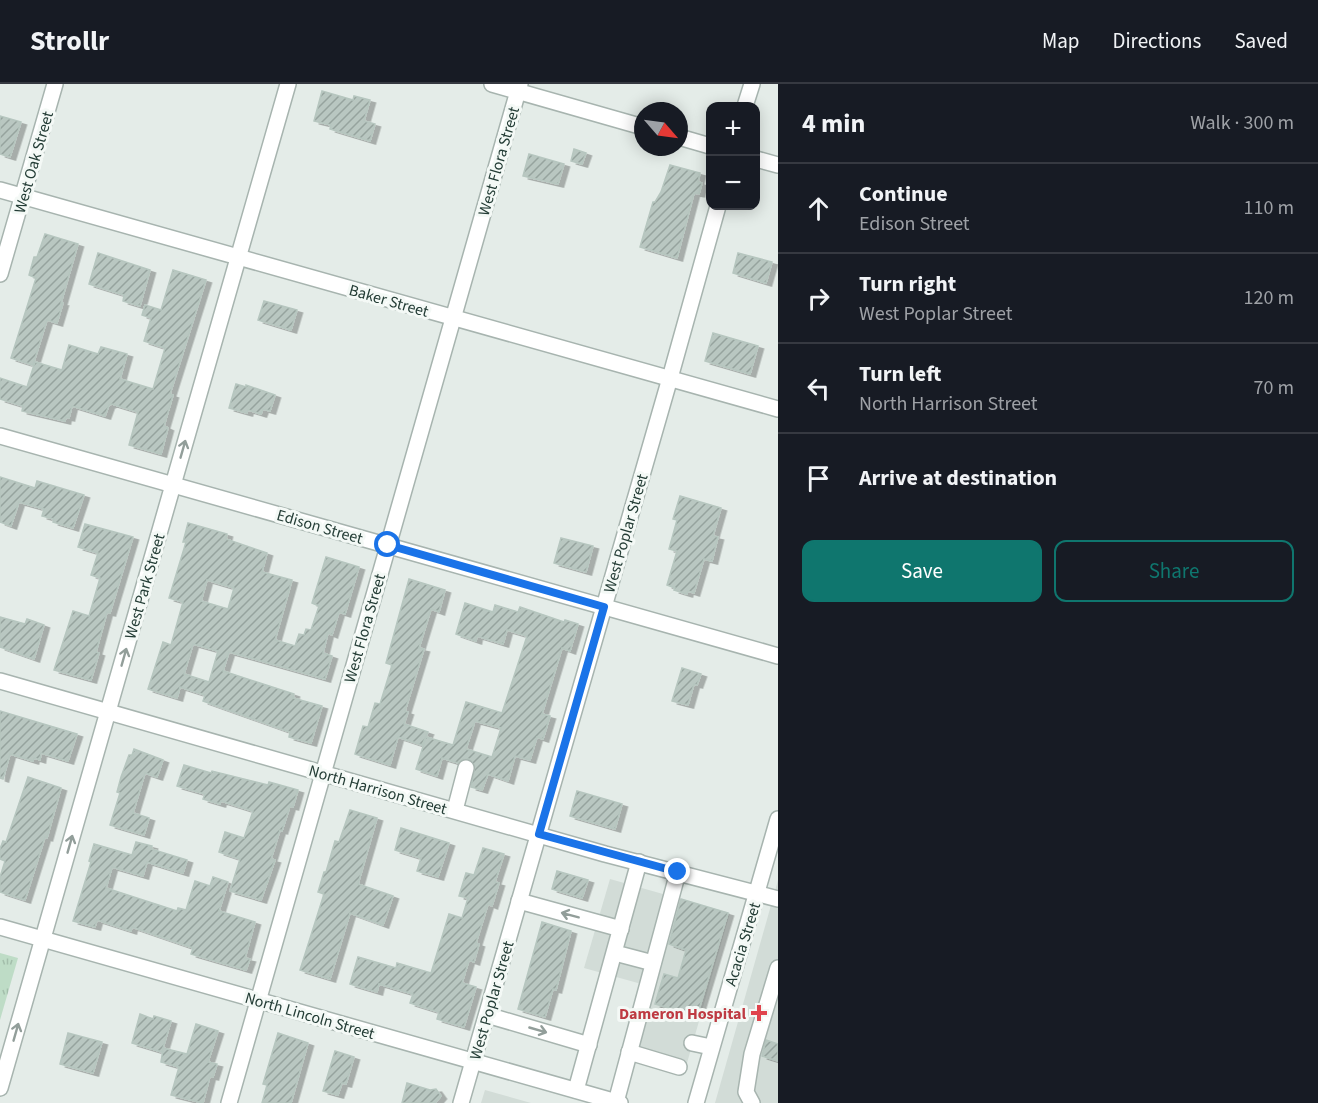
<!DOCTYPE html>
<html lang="en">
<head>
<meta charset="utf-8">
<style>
  :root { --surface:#171b24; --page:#20242c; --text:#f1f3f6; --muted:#9ea1a6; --line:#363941; --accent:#0f766e }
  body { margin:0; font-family:"Source Sans 3",sans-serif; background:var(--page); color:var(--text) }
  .controls { position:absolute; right:18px; top:18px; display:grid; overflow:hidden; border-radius:12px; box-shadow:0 3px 15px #0003 }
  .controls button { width:54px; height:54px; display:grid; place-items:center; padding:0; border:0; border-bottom:2px solid var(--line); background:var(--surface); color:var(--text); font:30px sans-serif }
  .compass { position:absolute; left:634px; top:18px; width:54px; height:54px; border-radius:50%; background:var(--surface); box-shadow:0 3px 15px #0003; rotate:118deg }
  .stop { position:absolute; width:18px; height:18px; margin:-14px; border:4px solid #1a73e8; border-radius:50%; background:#fff }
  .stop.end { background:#1a73e8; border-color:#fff; box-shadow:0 2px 6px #0008 }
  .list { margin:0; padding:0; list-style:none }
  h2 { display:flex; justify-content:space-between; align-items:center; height:78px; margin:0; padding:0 24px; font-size:26px }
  h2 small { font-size:20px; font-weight:400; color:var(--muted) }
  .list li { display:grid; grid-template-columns:39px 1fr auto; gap:18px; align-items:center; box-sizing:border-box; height:90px; padding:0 24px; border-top:2px solid var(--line) }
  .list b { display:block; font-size:22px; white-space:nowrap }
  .list p { margin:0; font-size:20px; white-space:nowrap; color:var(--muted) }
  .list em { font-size:20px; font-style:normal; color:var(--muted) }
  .actions { display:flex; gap:12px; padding:18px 24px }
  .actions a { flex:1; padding:14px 0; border:2px solid var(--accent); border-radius:12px; text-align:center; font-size:21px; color:var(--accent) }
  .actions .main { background:var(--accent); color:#fff }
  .icon { flex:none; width:33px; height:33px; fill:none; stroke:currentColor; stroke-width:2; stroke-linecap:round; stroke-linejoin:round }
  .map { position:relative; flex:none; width:778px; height:1019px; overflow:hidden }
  header { display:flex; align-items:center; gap:36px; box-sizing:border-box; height:84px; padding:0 30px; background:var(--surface); border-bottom:2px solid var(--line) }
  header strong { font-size:28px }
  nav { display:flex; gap:33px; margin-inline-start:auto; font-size:21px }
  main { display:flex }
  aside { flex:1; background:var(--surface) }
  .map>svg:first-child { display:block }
  .built { fill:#d2dcd7 }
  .park { fill:url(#park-tufts) }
  .building { fill:url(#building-hatch); stroke:#b6c6bf; stroke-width:1.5; fill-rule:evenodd; filter:url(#shadow) }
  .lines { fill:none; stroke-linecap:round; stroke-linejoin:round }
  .minor-casing { stroke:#a7b4af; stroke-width:18 }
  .minor { stroke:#fff; stroke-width:15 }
  .oneway { stroke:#929e9a }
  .route { stroke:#1a73e8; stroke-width:8 }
  .health-dot { fill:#e0444e; stroke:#f4f9f6; stroke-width:2 }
  .labels { text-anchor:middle; stroke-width:6; stroke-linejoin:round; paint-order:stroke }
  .street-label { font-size:16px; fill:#243d36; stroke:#f4f9f6 }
  .health-label { font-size:16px; font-weight:bold; fill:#be3a42; stroke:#f4f9f6; text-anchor:end }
</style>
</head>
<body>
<header>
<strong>Strollr</strong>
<nav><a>Map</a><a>Directions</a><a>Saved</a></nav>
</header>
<main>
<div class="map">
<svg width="778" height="1019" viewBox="0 0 778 1019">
  <defs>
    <pattern id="park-tufts" width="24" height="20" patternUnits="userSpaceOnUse" patternTransform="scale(1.5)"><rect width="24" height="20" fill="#bedcc6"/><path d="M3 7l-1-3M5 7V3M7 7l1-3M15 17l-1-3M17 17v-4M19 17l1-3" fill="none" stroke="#a3beab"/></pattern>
    <pattern id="building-hatch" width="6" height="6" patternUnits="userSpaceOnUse" patternTransform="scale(1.5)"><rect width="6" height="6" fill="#b9c7c1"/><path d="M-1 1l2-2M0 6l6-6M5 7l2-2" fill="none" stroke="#96a39e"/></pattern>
    <filter id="shadow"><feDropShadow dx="5.5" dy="3" stdDeviation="0" flood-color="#0004"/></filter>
  </defs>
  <rect width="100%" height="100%" fill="#e4ece8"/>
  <!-- built -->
  <g class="built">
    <polygon points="610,795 730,829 687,979 628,961 645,901 584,884"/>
    <polygon points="778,796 778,1019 715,1019 766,839"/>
    <polygon points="485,1006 531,1019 481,1019"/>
  </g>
  <!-- park -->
  <polygon class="park" points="0,869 18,874 0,936"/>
  <!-- building -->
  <g class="building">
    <polygon points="322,7 353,16 354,12 370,16 364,37 375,40 370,57 330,45 331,41 314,37"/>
    <polygon points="0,32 21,38 10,73 0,70"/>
    <polygon points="574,65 586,69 582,80 571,77"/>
    <polygon points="529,70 564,80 558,100 523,92"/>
    <polygon points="670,81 700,89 698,98 702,99 699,110 694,109 677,174 640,163 653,118 655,118 661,108"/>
    <polygon points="45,150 78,160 61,219 63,219 57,239 47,236 33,281 11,274 36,194 29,191 34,173 37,173"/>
    <polygon points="98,169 150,186 140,222 123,217 124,211 89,200"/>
    <polygon points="738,169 772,178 766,199 733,189"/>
    <polygon points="173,186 206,196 170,310 173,311 164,342 168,344 161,370 129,361 138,328 112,320 109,321 105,332 72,322 69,334 66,333 65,337 22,327 23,322 0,315 0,294 27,303 35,278 62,286 69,261 98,270 101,263 127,270 120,295 153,305 165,264 144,257 151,234 142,231 145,221 161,226"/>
    <polygon points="264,217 297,226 291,246 258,236"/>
    <polygon points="713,249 758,262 750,290 705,277"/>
    <polygon points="236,300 246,303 246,301 275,311 270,327 263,325 261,330 248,326 247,329 229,324"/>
    <polygon points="0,393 35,404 37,397 84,411 73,444 53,438 54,435 42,432 44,425 19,418 11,442 0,438"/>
    <polygon points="680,412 721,424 713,452 718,453 712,477 704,475 694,509 688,507 687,510 674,506 675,504 667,501 677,467 669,465 677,436 673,435"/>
    <path d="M188,439l39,11 -1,5 41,14 -5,19 30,8 -17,60 20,6 4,-12 5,1 2,-6 5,1 8,-24 -7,-3 14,-46 33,10 -14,47 -6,-2 -7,23 -4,-2 -5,20 9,3 -7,23 -96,-27 -6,19 71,23 -1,4 29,8 -11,37 -22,-6 1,-5 -87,-31 2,-6 -25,-8 -3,11 -29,-9 15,-47 8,3 12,-43 -14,-4 17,-56h-3zM207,496l27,8 -6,21 -27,-8zM193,560l25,7 -9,31 -25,-8z"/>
    <polygon points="85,440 133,453 110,529 107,528 96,568 99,569 91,596 54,586 73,527 89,532 100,494 91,491 98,469 78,463"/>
    <polygon points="561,454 593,462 586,488 554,479"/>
    <polygon points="409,495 445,506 439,528 431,525 419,564 424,565 405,627 408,628 404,640 428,648 422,661 398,653 390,681 355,670 363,642 368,643 375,619 380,620 392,581 386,579"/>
    <path d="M465,519l28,9 2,-7 23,7 2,-5 44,15 1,-2 13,4 -8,27 -8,-3 -20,66 8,2 -7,23 -6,-2 -7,23 -15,-4 -7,25 -20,-7 -6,16 -11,-3 4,-21 -6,-7h-6l-5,4 -16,-5 -5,18 -21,-7 10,-32 27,8 13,-43 36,11 25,-77 -20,-6 -4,14 -26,-8 -1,5 -20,-7zM475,637l26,7 -9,29 -26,-8z"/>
    <polygon points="0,533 25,540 27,535 44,541 34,575 0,563"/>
    <polygon points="682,584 701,590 697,601 694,600 688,621 672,617"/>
    <polygon points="0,627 77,650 68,677 41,669 40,676 34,674 33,677 10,670 3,695 0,694"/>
    <polygon points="134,665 163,676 157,693 145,689 133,729 149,734 144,751 110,741 120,709 117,708 121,693 129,671 132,671"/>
    <polygon points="184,681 211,689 212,687 268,701 269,698 298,706 293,723 290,722 282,747 280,746 271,775 275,776 261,816 230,807 240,775 219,768 225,748 244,754 253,727 221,717 220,720 203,715 205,710 177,702"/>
    <polygon points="28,693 61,704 47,754 45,753 25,816 0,808 0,793 5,777 0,775 0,765 3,757 6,758"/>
    <polygon points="577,707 622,720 615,745 570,732"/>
    <polygon points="350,726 377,734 358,800 393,812 383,841 350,829 330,895 300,886 324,810 318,808 324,788 326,788 335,757 339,758"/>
    <polygon points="401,744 449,759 438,793 417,787 421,774 395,766"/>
    <polygon points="136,758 152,762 151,765 187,776 183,789 147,778 143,792 112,783 106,804 177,827 178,824 186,826 195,797 210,802 213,793 228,798 219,827 255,838 245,874 250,875 246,886 191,870 193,864 132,843 131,847 97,836 95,843 73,837 91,778 89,777 94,760 132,771"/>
    <polygon points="483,764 504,770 495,798 499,799 492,822 488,820 476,859 479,860 474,878 469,876 462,899 476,903 464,943 437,935 439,928 410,919 413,910 379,900 377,908 350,900 358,873 396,884 397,879 431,889 449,830 462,834 468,814 459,812 466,789 474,791"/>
    <polygon points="557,787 588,796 582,814 552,805"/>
    <polygon points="681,815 728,829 697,932 655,920 664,890 678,894 686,866 669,860"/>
    <polygon points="542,838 571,847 556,906 553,905 545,933 518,925"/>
    <polygon points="140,930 153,935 154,932 171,937 163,964 187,970 196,940 218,947 208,978 217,980 213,993 210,992 203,1019 171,1011 179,983 161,978 163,965 162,968 132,959"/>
    <polygon points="68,949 102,958 93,989 60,980"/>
    <polygon points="278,949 308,959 291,1019 262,1019 267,1001 263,1000"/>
    <polygon points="766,956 778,960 778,977 762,972"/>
    <polygon points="335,967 354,973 346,1000 342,999 338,1011 323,1007"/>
    <polygon points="407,999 430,1006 436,1005 441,1012 435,1019 402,1019"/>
  </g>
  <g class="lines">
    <defs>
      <g id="minor">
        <polyline points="492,0 643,43"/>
        <polyline points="745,22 752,0"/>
        <polyline points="679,53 710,62"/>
        <polyline points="756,75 778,81"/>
        <polyline points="0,106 778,325"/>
        <polyline points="0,190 55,0"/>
        <polyline points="0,352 778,572"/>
        <polyline points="0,597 605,770 778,815"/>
        <polyline points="455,726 466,684"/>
        <polyline points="519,817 621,845"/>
        <polyline points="0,843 620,1019"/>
        <polyline points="615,869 653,879"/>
        <polyline points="487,931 589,961"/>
        <polyline points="692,959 711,963"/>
        <polyline points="629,968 679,983"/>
        <polyline points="0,1004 288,0"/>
        <polyline points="576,1006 639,778"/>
        <polyline points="616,1018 678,788"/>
        <polyline points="229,1019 520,0"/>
        <polyline points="461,1019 670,294 718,122"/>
        <polyline points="696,1019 778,735"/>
        <polyline points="752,1019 746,1008 752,970 778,884"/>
      </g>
    </defs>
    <!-- minor casing -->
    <use href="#minor" class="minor-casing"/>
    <!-- minor -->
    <use href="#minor" class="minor"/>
  </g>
  <!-- one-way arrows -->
  <defs><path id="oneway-shaft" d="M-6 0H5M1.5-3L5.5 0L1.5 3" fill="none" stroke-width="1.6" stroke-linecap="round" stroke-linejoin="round" transform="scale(1.5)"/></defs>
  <g class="oneway">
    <use href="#oneway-shaft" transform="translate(183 365) rotate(-74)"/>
    <use href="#oneway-shaft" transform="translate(124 573) rotate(-74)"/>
    <use href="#oneway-shaft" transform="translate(70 760) rotate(-74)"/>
    <use href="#oneway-shaft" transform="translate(570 831) rotate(-165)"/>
    <use href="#oneway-shaft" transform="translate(538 946) rotate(16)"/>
    <use href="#oneway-shaft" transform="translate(16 948) rotate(-74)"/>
  </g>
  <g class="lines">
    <!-- route -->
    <polyline class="route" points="388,461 604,523 539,750 678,788"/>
  </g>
  <!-- markers -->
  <path class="health-dot" d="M756 920h6v6h6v6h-6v6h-6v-6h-6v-6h6z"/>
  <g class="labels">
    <!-- street labels -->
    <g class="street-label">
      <text transform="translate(498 77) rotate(-74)" y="6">West Flora Street</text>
      <text transform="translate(33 78) rotate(-74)" y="6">West Oak Street</text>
      <text transform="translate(389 216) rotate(16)" y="6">Baker Street</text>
      <text transform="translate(320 442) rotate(16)" y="6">Edison Street</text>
      <text transform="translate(625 449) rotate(-74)" y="6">West Poplar Street</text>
      <text transform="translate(144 502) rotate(-74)" y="6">West Park Street</text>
      <text transform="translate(364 544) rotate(-74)" y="6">West Flora Street</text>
      <text transform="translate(378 705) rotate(16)" y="6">North Harrison Street</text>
      <text transform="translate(742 860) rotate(-73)" y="6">Acacia Street</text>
      <text transform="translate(491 916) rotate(-74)" y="6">West Poplar Street</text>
      <text transform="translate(310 931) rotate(16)" y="6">North Lincoln Street</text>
    </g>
    <!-- health labels -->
    <g class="health-label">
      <text x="746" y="935">Dameron Hospital</text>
    </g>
  </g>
</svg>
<div class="controls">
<button>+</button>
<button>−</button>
</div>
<svg class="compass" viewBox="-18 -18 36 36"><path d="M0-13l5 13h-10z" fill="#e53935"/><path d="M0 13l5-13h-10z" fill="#9ea1a6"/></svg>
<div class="stop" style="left:388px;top:461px"></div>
<div class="stop end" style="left:678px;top:788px"></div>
</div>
<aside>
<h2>4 min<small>Walk · 300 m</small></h2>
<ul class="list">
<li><svg class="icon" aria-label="ahead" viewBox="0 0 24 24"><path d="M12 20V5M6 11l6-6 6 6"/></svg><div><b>Continue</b><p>Edison Street</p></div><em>110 m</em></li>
<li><svg class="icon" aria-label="right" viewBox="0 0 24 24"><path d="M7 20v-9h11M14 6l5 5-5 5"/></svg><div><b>Turn right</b><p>West Poplar Street</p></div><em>120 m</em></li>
<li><svg class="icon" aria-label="left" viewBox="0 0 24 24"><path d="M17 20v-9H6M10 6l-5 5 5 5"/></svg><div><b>Turn left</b><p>North Harrison Street</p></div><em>70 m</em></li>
<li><svg class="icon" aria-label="arrive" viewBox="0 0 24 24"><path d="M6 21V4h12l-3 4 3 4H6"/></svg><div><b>Arrive at destination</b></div></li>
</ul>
<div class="actions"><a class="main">Save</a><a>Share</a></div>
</aside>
</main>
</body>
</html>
